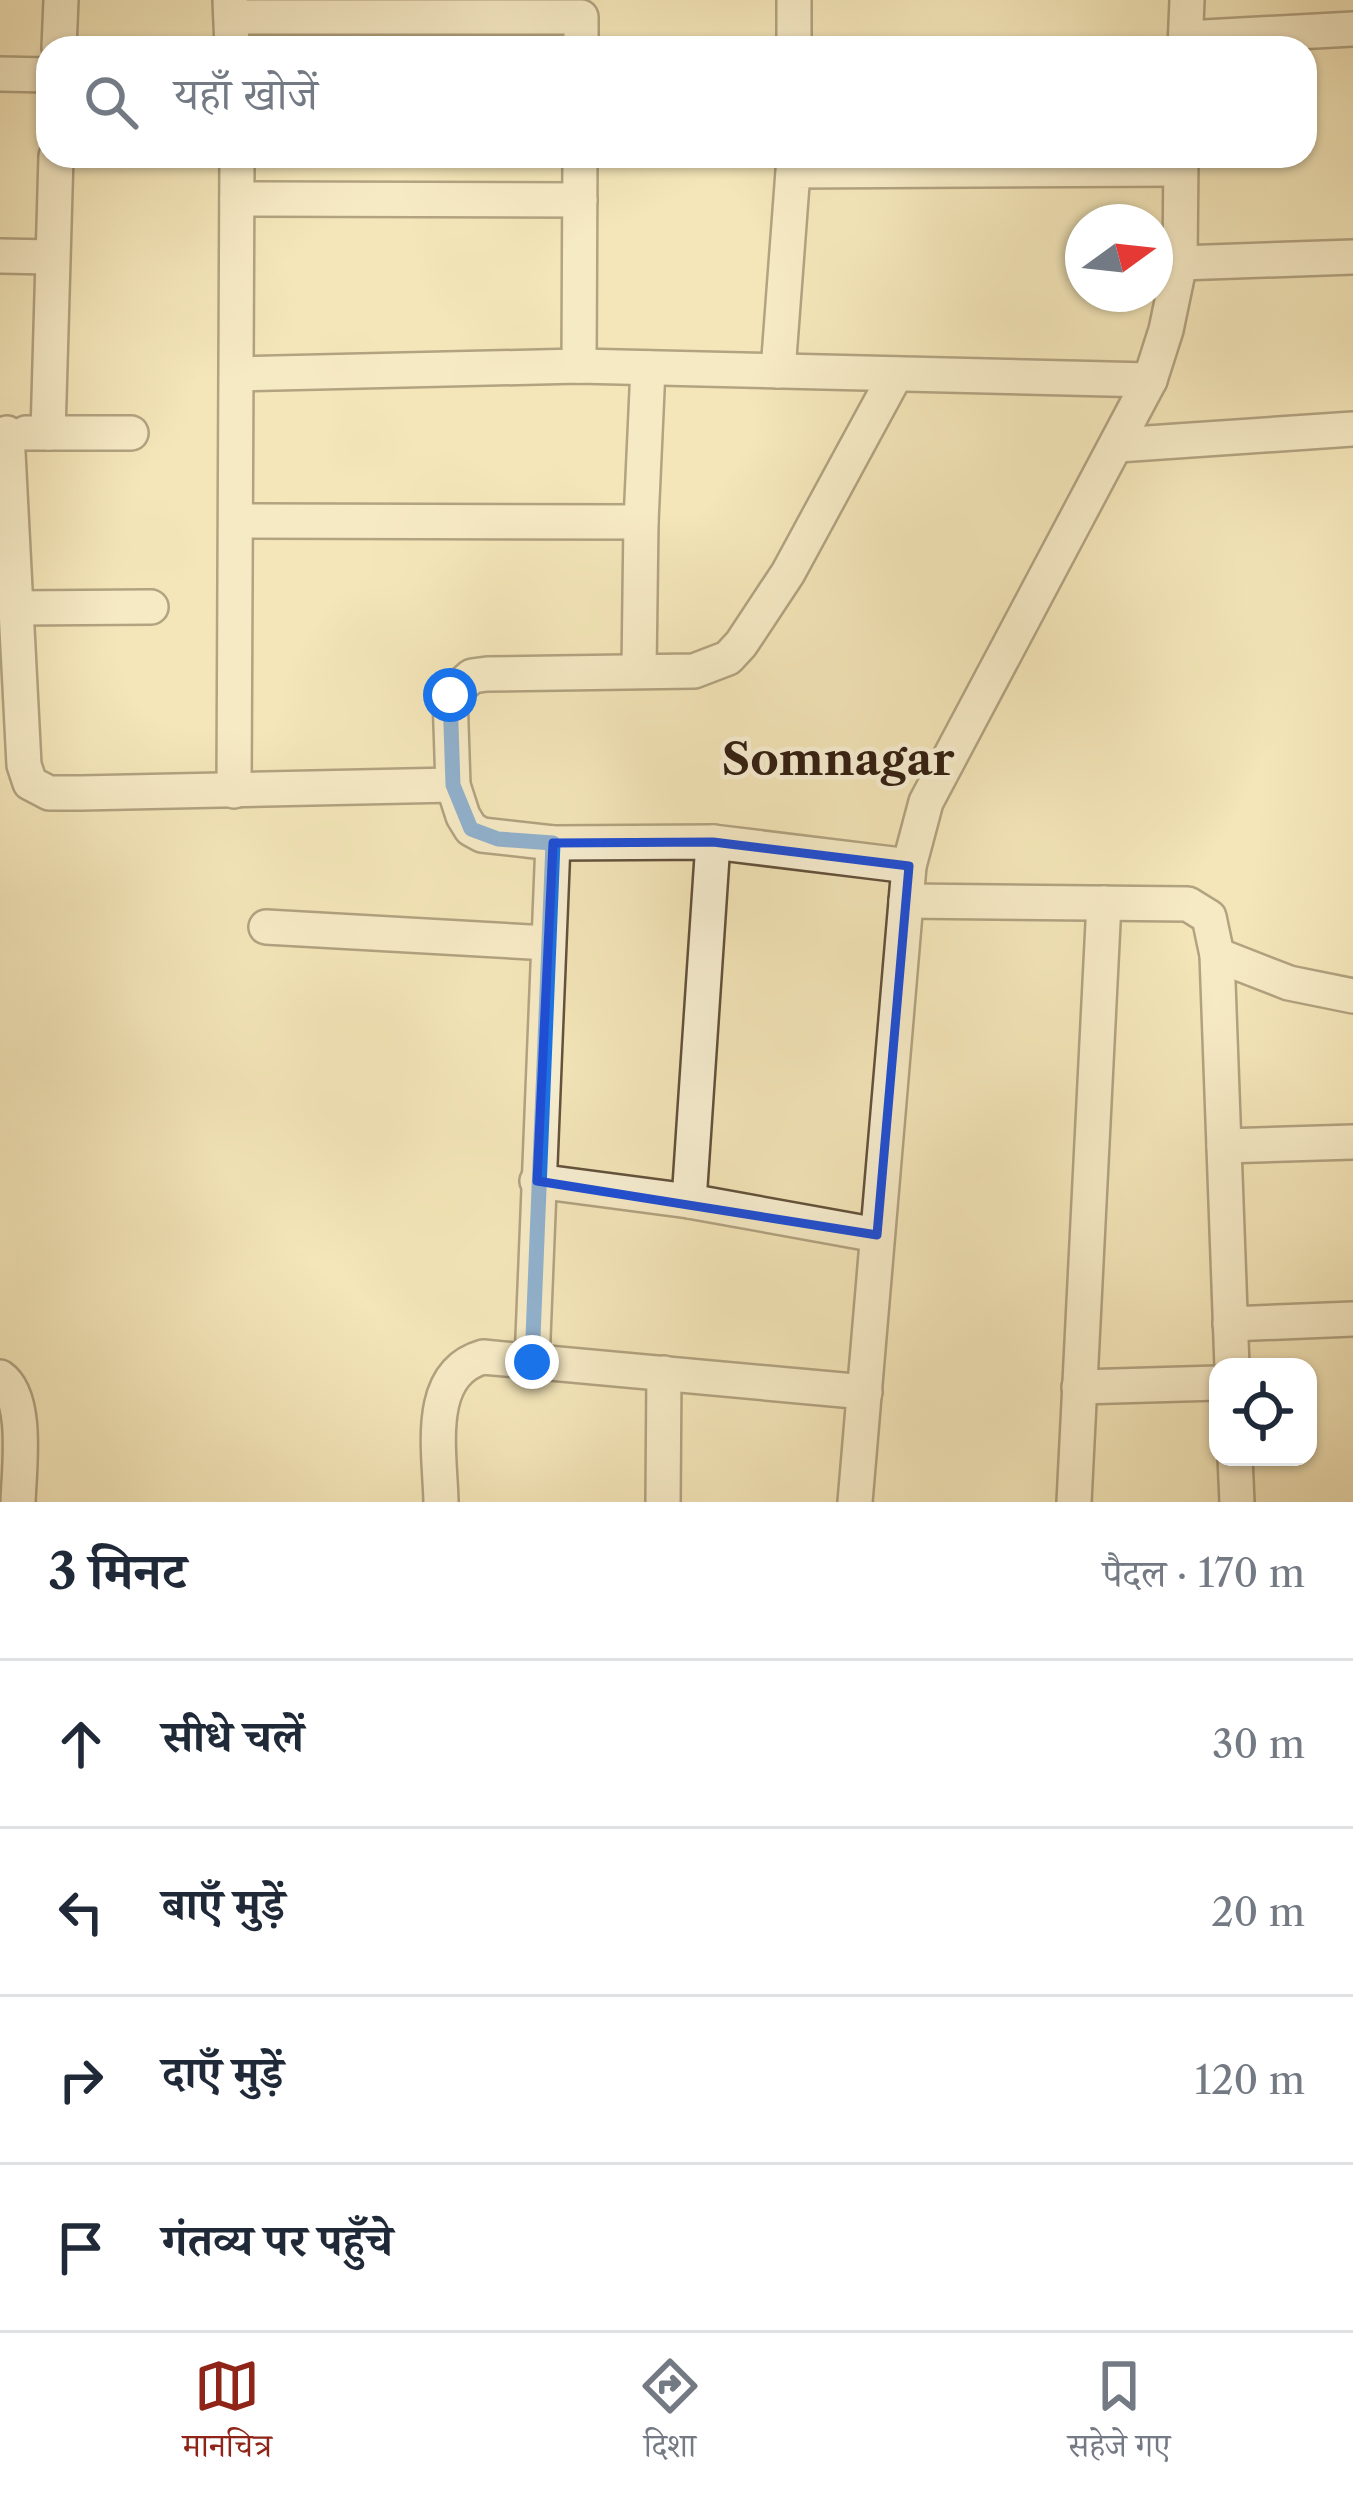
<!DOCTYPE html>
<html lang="hi">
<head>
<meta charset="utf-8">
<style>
  :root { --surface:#fff; --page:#f2f2f3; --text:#1f2937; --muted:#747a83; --line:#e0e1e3; --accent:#8f2418 }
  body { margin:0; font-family:"Libre Caslon Text","Noto Serif Devanagari",serif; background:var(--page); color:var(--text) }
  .controls { position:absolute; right:36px; bottom:36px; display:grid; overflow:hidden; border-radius:24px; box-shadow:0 3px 9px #0004 }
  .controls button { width:108px; height:108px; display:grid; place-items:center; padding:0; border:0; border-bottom:3px solid var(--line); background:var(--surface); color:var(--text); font:60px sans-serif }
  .compass { position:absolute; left:1065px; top:204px; width:108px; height:108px; border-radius:50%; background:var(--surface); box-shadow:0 3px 9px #0004; rotate:75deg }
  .stop { position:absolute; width:36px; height:36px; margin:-27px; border:9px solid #1a73e8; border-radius:50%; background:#fff }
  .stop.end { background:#1a73e8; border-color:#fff; box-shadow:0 3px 12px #0008 }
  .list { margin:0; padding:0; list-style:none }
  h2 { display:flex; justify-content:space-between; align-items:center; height:156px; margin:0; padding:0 48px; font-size:51px }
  h2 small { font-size:39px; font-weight:400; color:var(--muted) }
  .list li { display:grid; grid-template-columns:78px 1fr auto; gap:36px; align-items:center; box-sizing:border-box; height:168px; padding:0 48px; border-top:3px solid var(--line) }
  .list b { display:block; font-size:45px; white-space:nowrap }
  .list em { font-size:39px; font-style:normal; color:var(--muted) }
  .icon { flex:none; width:66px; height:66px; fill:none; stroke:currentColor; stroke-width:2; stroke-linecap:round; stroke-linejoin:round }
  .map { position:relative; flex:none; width:1353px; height:1502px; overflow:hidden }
  .search { position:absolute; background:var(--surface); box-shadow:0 3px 9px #0004; left:36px; right:36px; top:36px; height:132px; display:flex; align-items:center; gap:30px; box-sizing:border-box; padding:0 42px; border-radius:36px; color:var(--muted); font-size:45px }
  .sheet { height:828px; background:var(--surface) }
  nav { display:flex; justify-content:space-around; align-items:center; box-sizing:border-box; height:168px; border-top:3px solid var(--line); background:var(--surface); font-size:33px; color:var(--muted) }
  nav a { display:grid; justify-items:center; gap:6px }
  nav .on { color:var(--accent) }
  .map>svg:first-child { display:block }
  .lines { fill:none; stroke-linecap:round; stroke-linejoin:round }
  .minor-casing { stroke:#63523c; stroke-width:38 }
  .minor { stroke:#f8efd2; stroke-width:33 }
  .route { stroke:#1a73e8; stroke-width:15 }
  .marked { fill:none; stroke:#1d4ed8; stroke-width:9; stroke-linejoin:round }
  .labels { text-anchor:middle; stroke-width:9; stroke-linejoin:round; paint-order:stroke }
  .district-label { font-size:45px; font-weight:bold; fill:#332012; stroke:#f8efd2 }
</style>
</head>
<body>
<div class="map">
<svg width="1353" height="1502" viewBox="0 0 1353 1502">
  <rect width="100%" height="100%" fill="#f4e6b9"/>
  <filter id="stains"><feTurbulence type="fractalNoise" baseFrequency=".00167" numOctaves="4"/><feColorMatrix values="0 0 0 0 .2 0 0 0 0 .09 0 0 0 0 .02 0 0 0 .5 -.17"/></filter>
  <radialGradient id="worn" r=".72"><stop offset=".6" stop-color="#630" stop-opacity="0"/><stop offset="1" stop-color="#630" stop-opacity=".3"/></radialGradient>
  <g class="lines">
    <defs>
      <g id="minor">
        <polyline points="230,0 232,48"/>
        <polyline points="231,17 581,17 581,48"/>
        <polyline points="1186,38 1353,29"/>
        <polyline points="59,48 61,0"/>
        <polyline points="794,48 794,0"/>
        <polyline points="1185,48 1187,0"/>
        <polyline points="0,74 48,75"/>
        <polyline points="237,199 580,200"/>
        <polyline points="0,256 52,257"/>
        <polyline points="1180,263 1353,257"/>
        <polyline points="579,366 580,156"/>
        <polyline points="778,371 793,171 1180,169"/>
        <polyline points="237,374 579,366 1150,380"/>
        <polyline points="896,374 788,573 741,644 728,658 694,671 487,674 472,676 450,695 453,785 463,816 471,829 482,835 553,843 713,842 909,866"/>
        <polyline points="7,433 24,765 30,783 49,793 81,793 453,785"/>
        <polyline points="26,433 131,433"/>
        <polyline points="48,433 56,156"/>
        <polyline points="1118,445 1353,429"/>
        <polyline points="237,521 641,522 648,368"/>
        <polyline points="16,608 151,607"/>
        <polyline points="639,670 641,522"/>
        <polyline points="234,791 237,156"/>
        <polyline points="906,901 1188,904 1209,917 1217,955 1232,1367"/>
        <polyline points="266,927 548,943"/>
        <polyline points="1217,955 1289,983 1353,996"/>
        <polyline points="1224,1146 1353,1142"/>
        <polyline points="537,1181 689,1201 877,1235"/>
        <polyline points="689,1201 713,842"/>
        <polyline points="1230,1324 1353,1319"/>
        <polyline points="532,1362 553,843"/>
        <path d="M0,1377c29,20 19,92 18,125"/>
        <polyline points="1079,1387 1218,1383"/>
        <polyline points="1235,1457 1237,1502"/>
        <path d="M441,1502c-1,-50 -17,-128 42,-145l382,35"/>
        <polyline points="663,1502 664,1373"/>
        <polyline points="855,1502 909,866 926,802 1150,380 1166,330 1180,263 1181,156"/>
        <polyline points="1074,1502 1104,903"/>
      </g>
    </defs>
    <!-- minor casing -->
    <use href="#minor" class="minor-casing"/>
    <!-- minor -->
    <use href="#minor" class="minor"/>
  </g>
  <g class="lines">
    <!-- route -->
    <polyline class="route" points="450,695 453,785 471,829 498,839 553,843 532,1362"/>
  </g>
  <!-- marked area -->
  <path d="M0 0H1353V1502H0ZM713,842l196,24 -32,369 -340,-54 16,-338z" fill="#f4e6b9" fill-opacity=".55" fill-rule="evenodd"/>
  <path class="marked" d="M713,842l196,24 -32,369 -340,-54 16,-338z"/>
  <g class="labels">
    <!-- district labels -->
    <g class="district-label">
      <text x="838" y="775">Somnagar</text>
    </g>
  </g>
  <rect width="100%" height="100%" filter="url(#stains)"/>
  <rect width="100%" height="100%" fill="url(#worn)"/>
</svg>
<div class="controls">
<button><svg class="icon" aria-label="locate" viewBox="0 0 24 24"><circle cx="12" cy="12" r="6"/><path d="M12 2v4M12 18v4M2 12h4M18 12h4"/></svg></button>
</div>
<svg class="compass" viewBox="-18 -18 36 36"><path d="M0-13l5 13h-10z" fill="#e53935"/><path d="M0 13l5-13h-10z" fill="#747a83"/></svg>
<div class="stop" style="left:450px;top:695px"></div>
<div class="stop end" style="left:532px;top:1362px"></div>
<div class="search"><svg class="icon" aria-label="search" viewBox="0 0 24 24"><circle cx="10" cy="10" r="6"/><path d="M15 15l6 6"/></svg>यहाँ खोजें</div>
</div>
<section class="sheet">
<h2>3 मिनट<small>पैदल · 170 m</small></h2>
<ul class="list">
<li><svg class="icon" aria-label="ahead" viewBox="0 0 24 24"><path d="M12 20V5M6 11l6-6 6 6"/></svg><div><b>सीधे चलें</b></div><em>30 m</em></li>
<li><svg class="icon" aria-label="left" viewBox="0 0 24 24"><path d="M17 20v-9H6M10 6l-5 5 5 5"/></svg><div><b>बाएँ मुड़ें</b></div><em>20 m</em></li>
<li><svg class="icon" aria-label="right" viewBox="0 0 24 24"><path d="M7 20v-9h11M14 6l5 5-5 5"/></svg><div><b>दाएँ मुड़ें</b></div><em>120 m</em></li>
<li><svg class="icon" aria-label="arrive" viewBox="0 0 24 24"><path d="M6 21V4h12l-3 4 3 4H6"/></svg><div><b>गंतव्य पर पहुँचे</b></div></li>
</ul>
</section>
<nav>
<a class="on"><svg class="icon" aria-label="map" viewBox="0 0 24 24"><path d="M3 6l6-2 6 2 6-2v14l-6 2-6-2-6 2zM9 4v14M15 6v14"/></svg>मानचित्र</a>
<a><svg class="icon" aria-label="directions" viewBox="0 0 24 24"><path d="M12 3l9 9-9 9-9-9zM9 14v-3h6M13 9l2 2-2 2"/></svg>दिशा</a>
<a><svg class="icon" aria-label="saved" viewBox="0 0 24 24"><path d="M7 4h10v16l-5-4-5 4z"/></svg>सहेजे गए</a>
</nav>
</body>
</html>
